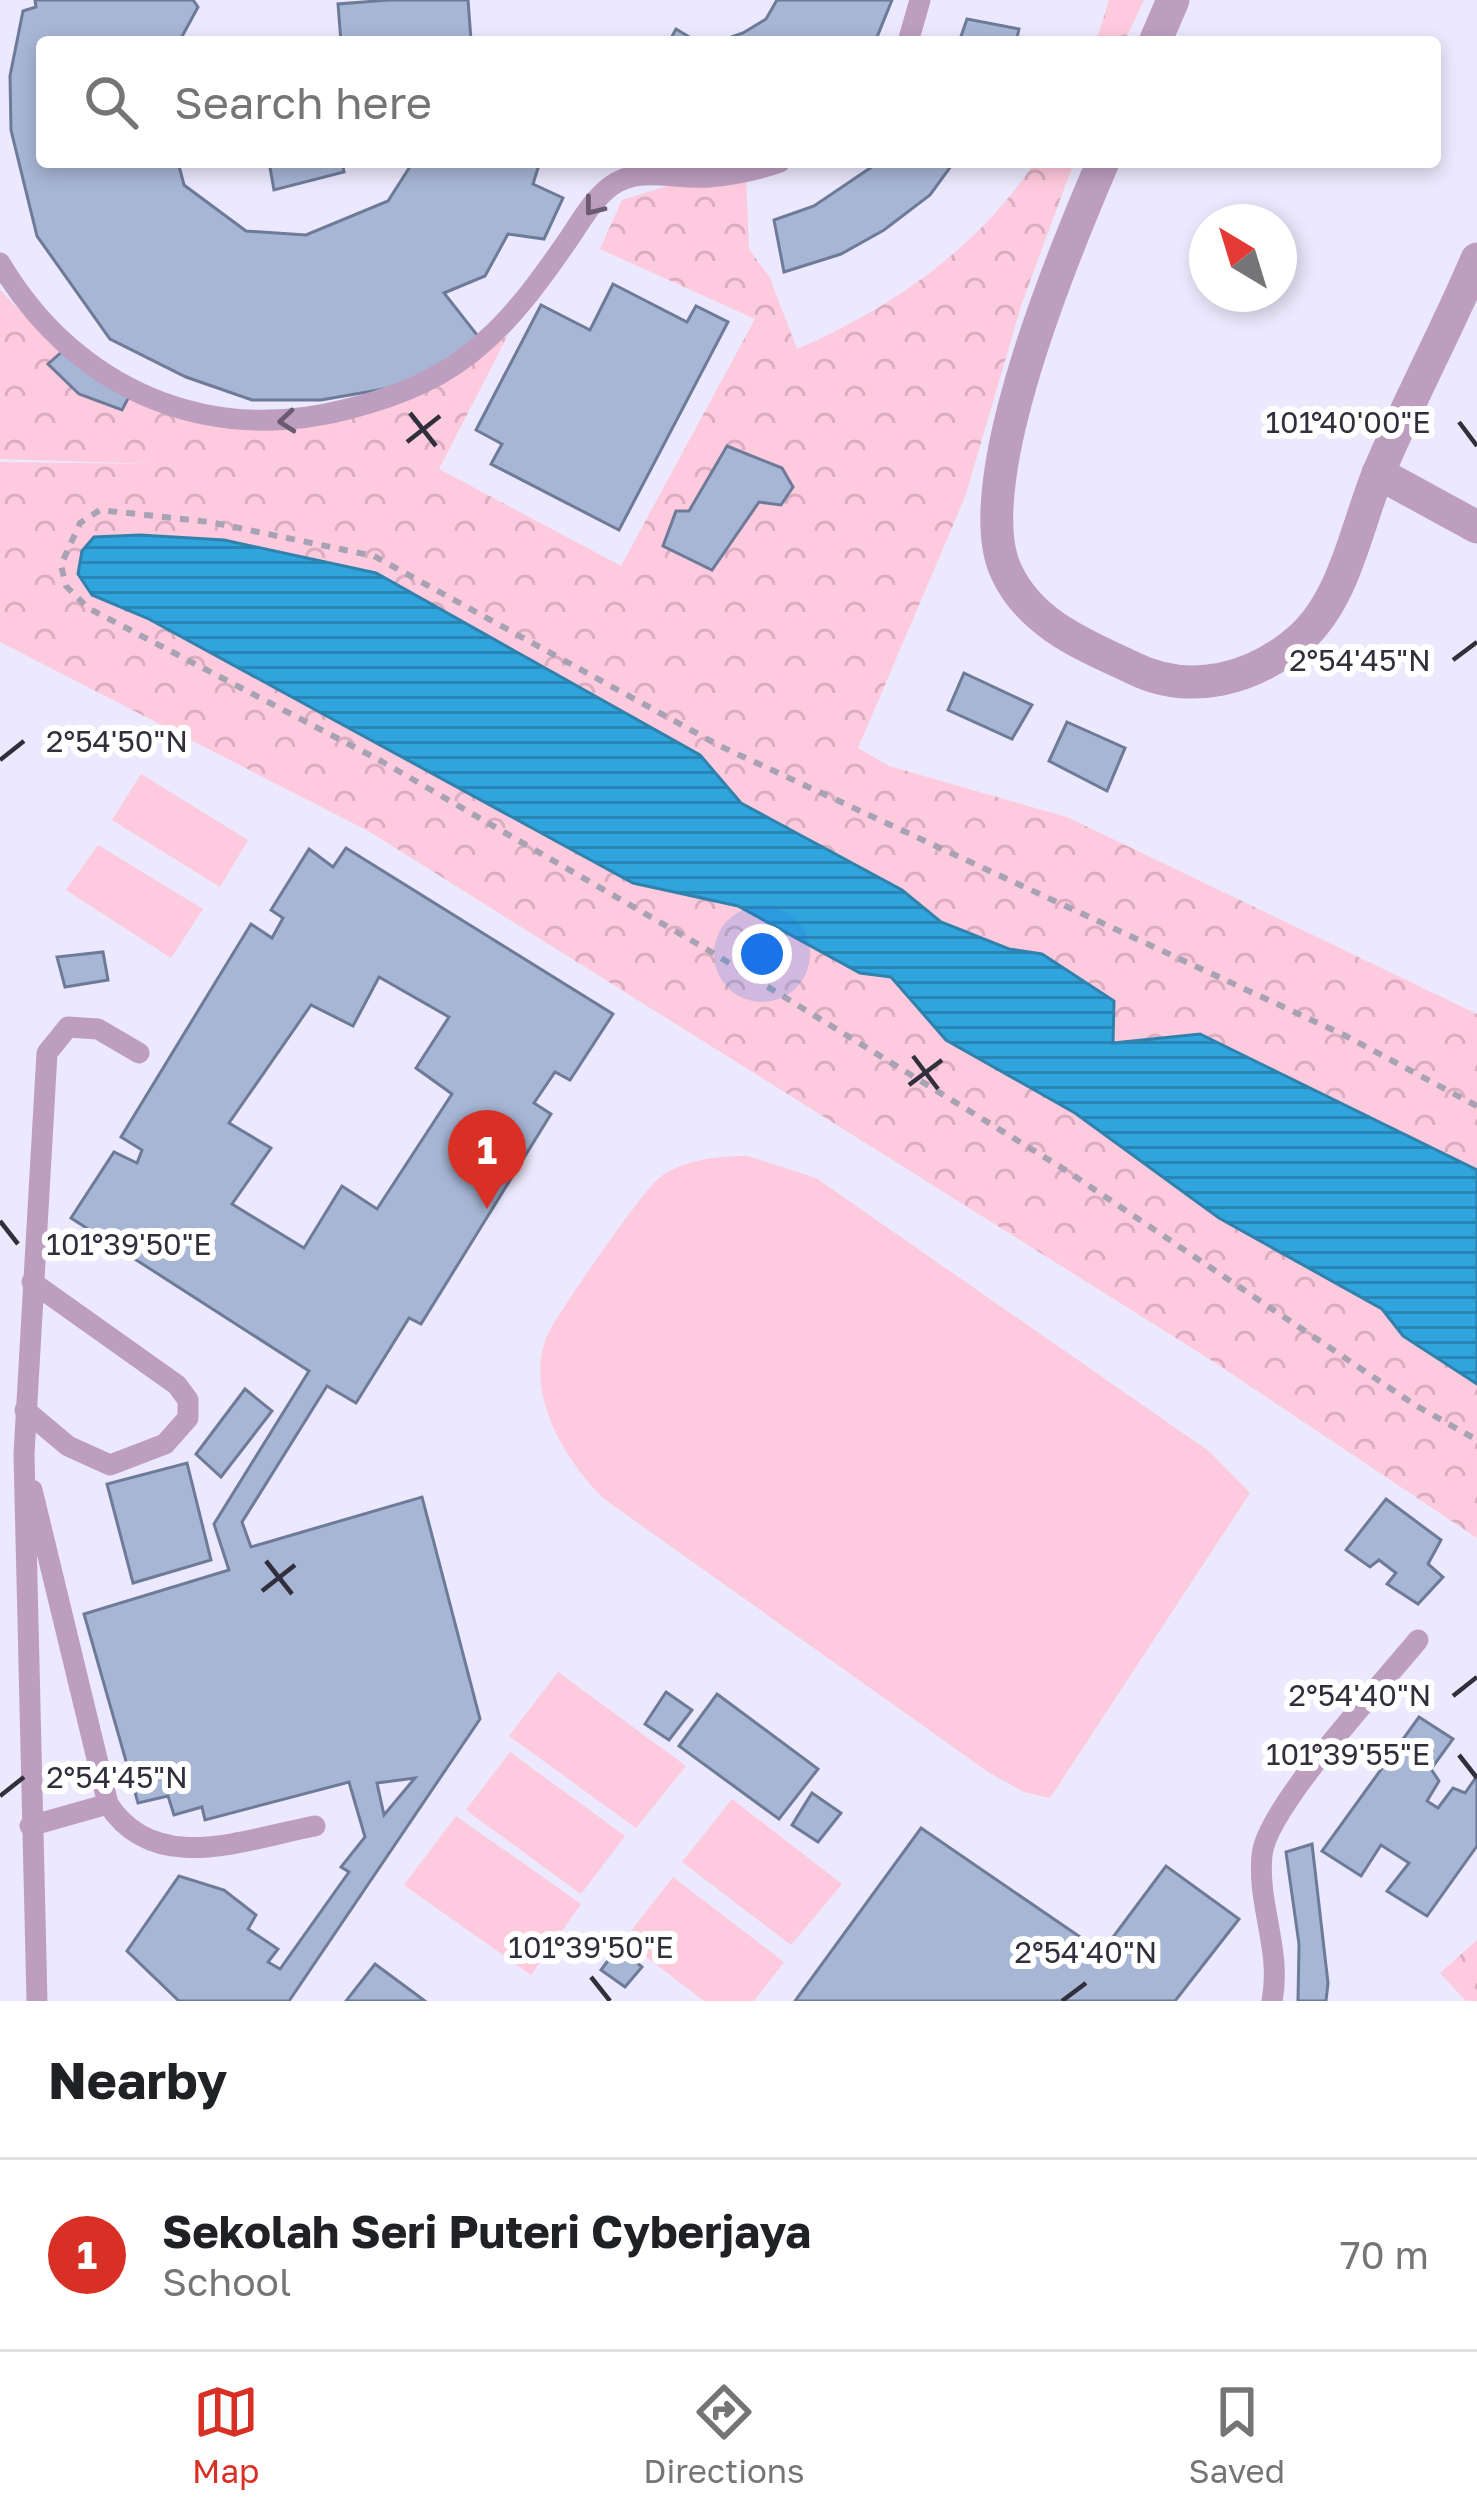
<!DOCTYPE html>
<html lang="en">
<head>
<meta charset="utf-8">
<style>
  :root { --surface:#fff; --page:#f2f2f2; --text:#202124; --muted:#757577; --line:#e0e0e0; --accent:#d93025 }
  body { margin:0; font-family:"Golos Text",sans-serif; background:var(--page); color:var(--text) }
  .compass { position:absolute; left:1189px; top:204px; width:108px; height:108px; border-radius:50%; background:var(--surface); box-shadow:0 6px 18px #0003; rotate:322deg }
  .you { position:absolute; left:762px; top:954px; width:42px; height:42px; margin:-30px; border:9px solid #fff; border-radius:50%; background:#1a73e8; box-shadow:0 0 0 18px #1a73e833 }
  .badge { display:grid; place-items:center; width:78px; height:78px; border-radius:50%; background:var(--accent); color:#fff; font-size:39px; font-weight:700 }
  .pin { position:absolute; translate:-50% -99px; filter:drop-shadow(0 3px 6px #0008) }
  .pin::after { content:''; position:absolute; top:63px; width:42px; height:36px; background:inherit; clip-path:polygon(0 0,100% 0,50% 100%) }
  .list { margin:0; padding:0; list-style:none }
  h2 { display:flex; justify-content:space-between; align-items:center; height:156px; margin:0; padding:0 48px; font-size:51px }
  h2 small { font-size:39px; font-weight:400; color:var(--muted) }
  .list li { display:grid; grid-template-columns:78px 1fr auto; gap:36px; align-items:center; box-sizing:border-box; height:192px; padding:0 48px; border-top:3px solid var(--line) }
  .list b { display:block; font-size:45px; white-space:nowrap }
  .list p { margin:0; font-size:39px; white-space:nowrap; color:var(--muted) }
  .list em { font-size:39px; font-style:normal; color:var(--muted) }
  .icon { flex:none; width:66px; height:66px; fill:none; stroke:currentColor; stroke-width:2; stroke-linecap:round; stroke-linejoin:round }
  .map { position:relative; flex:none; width:1477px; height:2001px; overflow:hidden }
  .search { position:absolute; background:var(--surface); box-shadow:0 6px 18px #0003; left:36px; right:36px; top:36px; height:132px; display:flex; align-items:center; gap:30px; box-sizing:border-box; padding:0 42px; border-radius:12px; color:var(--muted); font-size:45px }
  .sheet { height:348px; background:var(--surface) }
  nav { display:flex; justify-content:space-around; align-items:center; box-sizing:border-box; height:168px; border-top:3px solid var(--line); background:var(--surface); font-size:33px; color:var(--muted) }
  nav a { display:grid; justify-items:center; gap:6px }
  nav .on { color:var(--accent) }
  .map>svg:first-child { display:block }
  .green { fill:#fecadd }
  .forest { fill:url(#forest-crowns) }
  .water { fill:url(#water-rules); stroke:#3181ad; stroke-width:3 }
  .building { fill:#a7b6d5; stroke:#6d7b98; stroke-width:3; fill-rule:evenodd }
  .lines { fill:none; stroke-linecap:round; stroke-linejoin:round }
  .path { stroke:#a7a3b5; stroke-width:6; stroke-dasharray:9 9; stroke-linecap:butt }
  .service { stroke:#bd9ebf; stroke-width:21 }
  .minor { stroke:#bd9ebf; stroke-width:33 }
  .oneway { stroke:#6a5b70 }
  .ticks { fill:none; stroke:#322f3c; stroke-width:4.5 }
  .ticks-label { font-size:30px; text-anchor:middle; fill:#322f3c; stroke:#fff; stroke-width:12; stroke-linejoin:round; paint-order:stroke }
</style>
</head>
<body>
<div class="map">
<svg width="1477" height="2001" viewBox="0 0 1477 2001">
  <defs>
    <pattern id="forest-crowns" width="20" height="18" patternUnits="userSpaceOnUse" patternTransform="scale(3)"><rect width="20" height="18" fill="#fecadd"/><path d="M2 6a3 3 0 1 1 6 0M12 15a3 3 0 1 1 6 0" fill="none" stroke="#daaebf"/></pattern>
    <pattern id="water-rules" width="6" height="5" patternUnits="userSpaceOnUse" patternTransform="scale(3)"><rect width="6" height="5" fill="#30a4dd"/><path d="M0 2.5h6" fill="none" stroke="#2986b4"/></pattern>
  </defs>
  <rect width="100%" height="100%" fill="#ece8fd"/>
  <!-- green -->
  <g class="green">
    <polygon points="141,774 248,840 220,887 112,820"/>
    <polygon points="98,845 203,909 171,958 66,890"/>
    <path d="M748,1156l68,22 394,274 40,41 -200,305 -26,-6 -36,-20 -385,-274c-38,-38 -78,-103 -57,-160 7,-19 98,-149 113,-160 25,-19 60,-22 89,-22z"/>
    <polygon points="558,1672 686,1766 636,1828 509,1736"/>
    <polygon points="510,1752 625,1836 581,1894 466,1810"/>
    <polygon points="732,1799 842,1884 791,1945 682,1862"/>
    <polygon points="456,1816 581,1904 531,1975 404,1885"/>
    <polygon points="673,1877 784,1962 754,2001 704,2001 624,1940"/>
  </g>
  <!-- forest -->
  <g class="forest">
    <polygon points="1109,0 1144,0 1124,42 1096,42"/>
    <path d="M1035,162h39l-52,141 -57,194 -107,251 31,18 178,51 410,197v524l-266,-178 -841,-528 -370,-190v-180l156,2 -156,-5v-169l50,51 148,70 122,4 156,-57 32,-23 -69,134 182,97 134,-247 -155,-70 22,-49 59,-18 65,-6 3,73 21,29 27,71c95,-41 180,-100 238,-187z"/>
    <polygon points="1477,1940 1477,2001 1466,2001 1440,1973"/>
  </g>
  <!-- water -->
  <polygon class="water" points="140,535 224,540 376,573 700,755 741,803 902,890 941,922 1009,949 1042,954 1114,1001 1113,1043 1200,1034 1477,1170 1477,1384 1403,1336 1382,1309 1219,1218 1075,1113 946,1040 891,977 860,973 738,906 633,883 147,618 92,595 78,574 82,551 94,537"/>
  <!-- building -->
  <g class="building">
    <polygon points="35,0 193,0 198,7 179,42 42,42 42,162 178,162 184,185 246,231 306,235 388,201 413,162 540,162 533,184 563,198 544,239 508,234 485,276 444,293 481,340 407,385 321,400 252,400 186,377 110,339 37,236 11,130 10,76 23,11 36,7"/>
    <polygon points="389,0 468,0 471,40 341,42 338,4"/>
    <polygon points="777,0 892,0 875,42 669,42 676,29 691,38 720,41 743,33 766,19"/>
    <polygon points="967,19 1019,29 1016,42 959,42"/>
    <polygon points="269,162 342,162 344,172 274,190"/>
    <polygon points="879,162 954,162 930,195 884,230 841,254 784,272 774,220 814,206"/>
    <polygon points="613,284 687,322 696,306 728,322 619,530 491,464 502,444 476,430 541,305 590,330"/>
    <polygon points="65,349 132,391 122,410 79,394 48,364"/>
    <polygon points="727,446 782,468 793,487 781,505 759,502 712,570 663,546 676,511 689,511"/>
    <polygon points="964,673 1032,705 1012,739 948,710"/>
    <polygon points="1067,722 1125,748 1107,791 1049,761"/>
    <path d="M346,848l267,166 -43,66 -15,-8 -21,31 17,11 -130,210 -12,-6 -53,85 -29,-17 -85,136 9,25 171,-50 58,222 -191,282h-110l-52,-50 52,-75 45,14 32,25 -8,14 30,20 -10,13 12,7 69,-97 -8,-5 24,-30 -16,-55 -144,38 -3,-13 -28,8 -6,-19 -30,7 -54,-189 145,-44 -15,-46 95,-153 -238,-153 43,-66 23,11 5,-13 -21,-13 130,-213 21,14 11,-20 -12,-8 38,-61 24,18zM379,977l70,40 -33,51 36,26 -75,115 -35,-23 -38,62 -72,-44 39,-56 -42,-25 82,-118 42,21zM415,1778l-31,37 -7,-32z"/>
    <polygon points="103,952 108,980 65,987 57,957"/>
    <polygon points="245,1389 272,1411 221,1477 196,1454"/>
    <polygon points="187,1463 211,1560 133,1583 107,1484"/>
    <polygon points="1386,1499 1441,1540 1428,1564 1443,1577 1418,1604 1387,1584 1396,1573 1379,1560 1370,1567 1346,1550"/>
    <polygon points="666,1692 692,1710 669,1740 645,1724"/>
    <polygon points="717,1694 818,1769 779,1819 679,1746"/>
    <polygon points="1419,1717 1453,1739 1431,1769 1439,1781 1427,1801 1438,1808 1453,1788 1465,1793 1477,1776 1477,1846 1427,1916 1387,1891 1409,1863 1381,1845 1361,1876 1322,1851"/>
    <polygon points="812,1793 841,1813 818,1842 792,1825"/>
    <polygon points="921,1828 1102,1952 1166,1866 1239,1919 1175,2001 795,2001"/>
    <polygon points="1312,1844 1328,1983 1326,2001 1298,2001 1299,1944 1286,1852"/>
    <polygon points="618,1947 642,1967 625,1987 601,1970"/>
    <polygon points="375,1964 425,2001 346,2001"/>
  </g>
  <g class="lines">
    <!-- path -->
    <polyline class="path" points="1477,1106 1344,1035 720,746 374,556 210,522 100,510 80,523 61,565 66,586 88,608 381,761 708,950 1067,1171 1415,1405 1477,1440"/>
    <!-- service -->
    <g class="service">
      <polyline points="908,42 920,0"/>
      <path d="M0,263c75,126 206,183 348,146 52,-13 98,-32 137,-68 31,-27 58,-65 81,-98 14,-20 26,-43 45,-57 29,-21 65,-6 97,-9 24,-2 49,-7 72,-15"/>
      <polyline points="25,1410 68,1446 110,1465 165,1444 188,1418 188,1400 177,1385 32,1282"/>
      <path d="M32,1490l76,314c47,73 137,35 207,22"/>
      <polyline points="30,1826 108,1804"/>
      <polyline points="37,2001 24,1454 47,1053 68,1027 98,1029 139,1053"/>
      <path d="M1272,2001c10,-51 -15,-96 -10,-146 4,-47 121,-172 156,-215"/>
    </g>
    <!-- minor -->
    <g class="minor">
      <polyline points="1155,42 1173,0"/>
      <path d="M1103,162c-37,86 -137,323 -97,409 24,53 78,74 127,97 57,28 121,12 168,-30 44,-40 55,-110 77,-164 30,-72 68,-142 99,-215"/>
      <polyline points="1378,473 1477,527"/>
    </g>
  </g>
  <!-- one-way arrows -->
  <defs><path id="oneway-chevron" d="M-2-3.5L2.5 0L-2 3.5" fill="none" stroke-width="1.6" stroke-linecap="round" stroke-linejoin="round" transform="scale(3)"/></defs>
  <g class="oneway">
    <use href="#oneway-chevron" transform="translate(593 207) rotate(128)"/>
    <use href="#oneway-chevron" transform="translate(287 421) rotate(175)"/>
  </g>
  <!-- ticks -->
  <path class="ticks" d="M410,413l26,33M1459,422l18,24M407,442l33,-26M1453,660l24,-18M0,760l24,-19M913,1056l25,33M909,1085l33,-25M0,1221l18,23M266,1561l26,33M262,1591l33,-26M1453,1696l24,-19M1459,1755l18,23M0,1796l24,-19M591,1977l19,24M1062,2001l24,-18"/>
  <g class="ticks-label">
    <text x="1348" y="433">101°40'00"E</text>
    <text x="1360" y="671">2°54'45"N</text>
    <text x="117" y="752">2°54'50"N</text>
    <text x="129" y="1255">101°39'50"E</text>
    <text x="1360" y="1706">2°54'40"N</text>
    <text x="1348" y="1765">101°39'55"E</text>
    <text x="117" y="1788">2°54'45"N</text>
    <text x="591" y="1958">101°39'50"E</text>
    <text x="1086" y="1963">2°54'40"N</text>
  </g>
</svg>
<svg class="compass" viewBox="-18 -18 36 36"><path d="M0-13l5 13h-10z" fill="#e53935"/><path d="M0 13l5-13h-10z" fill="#757577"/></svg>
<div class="you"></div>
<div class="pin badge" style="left:487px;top:1209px">1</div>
<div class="search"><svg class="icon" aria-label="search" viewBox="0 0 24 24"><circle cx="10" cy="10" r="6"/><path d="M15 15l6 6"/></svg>Search here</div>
</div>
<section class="sheet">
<h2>Nearby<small></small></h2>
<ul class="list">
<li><span class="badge">1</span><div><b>Sekolah Seri Puteri Cyberjaya</b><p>School</p></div><em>70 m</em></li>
</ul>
</section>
<nav>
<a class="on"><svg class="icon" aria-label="map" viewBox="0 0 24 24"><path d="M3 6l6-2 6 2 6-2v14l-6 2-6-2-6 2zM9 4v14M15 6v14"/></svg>Map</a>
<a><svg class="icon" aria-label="directions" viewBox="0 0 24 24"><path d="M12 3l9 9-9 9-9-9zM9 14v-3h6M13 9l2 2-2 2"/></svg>Directions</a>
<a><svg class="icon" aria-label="saved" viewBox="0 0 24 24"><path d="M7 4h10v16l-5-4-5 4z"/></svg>Saved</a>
</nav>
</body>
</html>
